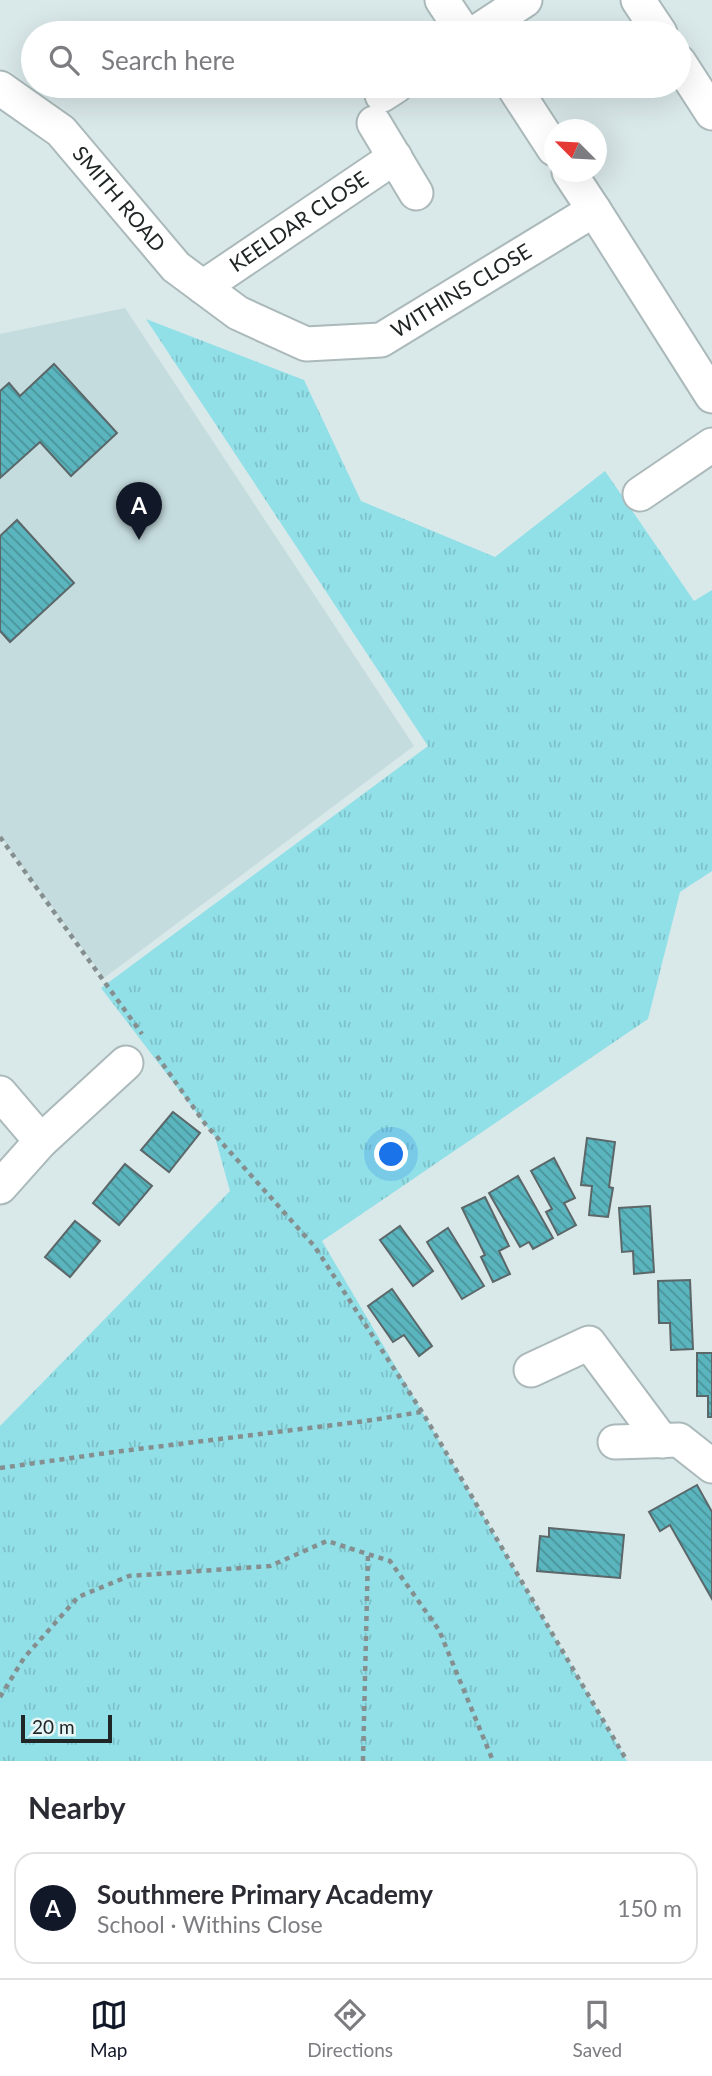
<!DOCTYPE html>
<html lang="en">
<head>
<meta charset="utf-8">
<style>
  :root { --surface:#fff; --page:#f2f2f3; --text:#2b2b33; --muted:#7c7c81; --line:#e1e1e2; --accent:#111827 }
  body { margin:0; font-family:Lato,sans-serif; background:var(--page); color:var(--text) }
  .compass { position:absolute; left:544px; top:119px; width:63px; height:63px; border-radius:50%; background:var(--surface); box-shadow:0 7px 28px #0002; rotate:294deg }
  .scale { position:absolute; left:21px; bottom:18px; width:91px; box-sizing:border-box; padding-left:7px; border:4px solid #202525; border-top:0; font-size:19px; line-height:24px; white-space:nowrap; color:#202525; -webkit-text-stroke:5px #e6f5f6; paint-order:stroke }
  .you { position:absolute; left:392px; top:1155px; width:24px; height:24px; margin:-18px; border:5px solid #fff; border-radius:50%; background:#1a73e8; box-shadow:0 0 0 10px #1a73e833 }
  .badge { display:grid; place-items:center; width:46px; height:46px; border-radius:50%; background:var(--accent); color:#fff; font-size:23px; font-weight:700 }
  .pin { position:absolute; translate:-50% -58px; filter:drop-shadow(0 2px 4px #0008) }
  .pin::after { content:''; position:absolute; top:37px; width:24px; height:21px; background:inherit; clip-path:polygon(0 0,100% 0,50% 100%) }
  .list { margin:0; padding:0; list-style:none }
  h2 { display:flex; justify-content:space-between; align-items:center; height:91px; margin:0; padding:0 28px; font-size:30px }
  h2 small { font-size:23px; font-weight:400; color:var(--muted) }
  .list li { display:grid; grid-template-columns:46px 1fr auto; gap:21px; align-items:center; box-sizing:border-box; height:112px; margin:0 14px 14px; padding:0 14px; border:2px solid var(--line); border-radius:21px }
  .list b { display:block; font-size:26px; white-space:nowrap }
  .list p { margin:0; font-size:23px; white-space:nowrap; color:var(--muted) }
  .list em { font-size:23px; font-style:normal; color:var(--muted) }
  .icon { flex:none; width:38px; height:38px; fill:none; stroke:currentColor; stroke-width:2; stroke-linecap:round; stroke-linejoin:round }
  .map { position:relative; flex:none; width:712px; height:1761px; overflow:hidden }
  .search { position:absolute; background:var(--surface); box-shadow:0 7px 28px #0002; left:21px; right:21px; top:21px; height:77px; display:flex; align-items:center; gap:18px; box-sizing:border-box; padding:0 24px; border-radius:38px; color:var(--muted); font-size:26px }
  .sheet { height:217px; background:var(--surface) }
  nav { display:flex; justify-content:space-around; align-items:center; box-sizing:border-box; height:98px; border-top:2px solid var(--line); background:var(--surface); font-size:19px; color:var(--muted) }
  nav a { display:grid; justify-items:center; gap:4px }
  nav .on { color:var(--accent) }
  .map>svg:first-child { display:block }
  .built { fill:#c5dcde }
  .grass { fill:url(#grass-tufts) }
  .building { fill:url(#building-back-hatch); stroke:#5b6769; stroke-width:2 }
  .lines { fill:none; stroke-linecap:round; stroke-linejoin:round }
  .minor-casing { stroke:#abb9ba; stroke-width:37 }
  .path { stroke:#858f90; stroke-width:4.5; stroke-dasharray:5 5; stroke-linecap:butt }
  .minor { stroke:#fff; stroke-width:33 }
  .labels { text-anchor:middle; stroke-width:6; stroke-linejoin:round; paint-order:stroke }
  .street-label { font-size:21px; fill:#202525; stroke:#e6f5f6 }
</style>
</head>
<body>
<div class="map">
<svg width="712" height="1761" viewBox="0 0 712 1761">
  <defs>
    <pattern id="grass-tufts" width="24" height="20" patternUnits="userSpaceOnUse" patternTransform="scale(1.75)"><rect width="24" height="20" fill="#91e0e8"/><path d="M3 7l-1-3M5 7V3M7 7l1-3M15 17l-1-3M17 17v-4M19 17l1-3" fill="none" stroke="#7dc0c7"/></pattern>
    <pattern id="building-back-hatch" width="6" height="6" patternUnits="userSpaceOnUse" patternTransform="scale(1.75)"><rect width="6" height="6" fill="#5ab5be"/><path d="M-1 5l2 2M0 0l6 6M5-1l2 2" fill="none" stroke="#4a939a"/></pattern>
  </defs>
  <rect width="100%" height="100%" fill="#d9e8e9"/>
  <!-- built -->
  <polygon class="built" points="125,308 414,746 104,978 0,836 0,334"/>
  <!-- grass -->
  <polygon class="grass" points="146,319 304,380 361,501 495,557 605,471 694,601 712,590 712,871 680,892 648,1019 322,1241 627,1761 0,1761 0,1426 230,1191 215,1137 101,988 428,746"/>
  <!-- building -->
  <g class="building">
    <polygon points="54,364 117,433 71,476 40,442 0,478 0,391 9,383 20,396"/>
    <polygon points="17,520 74,583 10,642 0,631 0,536"/>
    <polygon points="173,1112 200,1133 169,1172 141,1150"/>
    <polygon points="587,1138 615,1142 609,1187 613,1188 608,1217 589,1215 592,1186 581,1185"/>
    <polygon points="554,1158 575,1198 564,1203 576,1225 558,1235 546,1212 552,1209 531,1171"/>
    <polygon points="125,1164 152,1186 119,1225 93,1203"/>
    <polygon points="518,1176 553,1238 533,1249 529,1242 520,1247 489,1193"/>
    <polygon points="485,1197 509,1246 499,1251 510,1274 493,1282 481,1257 485,1255 462,1208"/>
    <polygon points="650,1206 654,1272 634,1274 633,1251 622,1252 619,1208"/>
    <polygon points="75,1221 100,1241 70,1277 45,1257"/>
    <polygon points="400,1226 433,1271 413,1286 380,1240"/>
    <polygon points="448,1228 484,1286 462,1299 427,1242"/>
    <polygon points="690,1280 693,1349 671,1350 670,1323 659,1323 658,1281"/>
    <polygon points="392,1289 432,1346 419,1356 404,1335 393,1342 368,1306"/>
    <polygon points="697,1353 712,1353 712,1417 708,1417 708,1396 697,1396"/>
    <polygon points="697,1485 712,1512 712,1599 670,1525 660,1531 649,1512"/>
    <polygon points="549,1528 624,1535 620,1578 537,1571 540,1536 549,1537"/>
  </g>
  <g class="lines">
    <defs>
      <g id="minor">
        <polyline points="442,0 464,33"/>
        <polyline points="638,0 660,33"/>
        <polyline points="475,33 525,0"/>
        <polyline points="679,62 712,113"/>
        <polyline points="513,86 554,149"/>
        <path id="s1" d="M0,88l61,43 115,136 62,46 68,31 75,-4 213,-130 -25,-38"/>
        <polyline points="382,95 396,86"/>
        <polyline points="374,123 416,193"/>
        <polyline points="594,210 712,396"/>
        <path id="s2" d="M203,287l192,-130"/>
        <polyline points="640,494 712,445"/>
        <polyline points="0,1093 41,1141"/>
        <polyline points="0,1187 41,1141 126,1063"/>
        <polyline points="531,1370 589,1343 662,1441"/>
        <polyline points="615,1442 679,1440 712,1466"/>
      </g>
    </defs>
    <!-- minor casing -->
    <use href="#minor" class="minor-casing"/>
    <!-- path -->
    <g class="path">
      <polyline points="0,837 142,1034"/>
      <polyline points="157,1056 206,1125 315,1247 424,1415 627,1761"/>
      <polyline points="0,1468 114,1452 366,1421 421,1412"/>
      <polyline points="0,1697 24,1658 78,1597 129,1576 270,1566 327,1541 390,1561 439,1630 493,1761"/>
      <polyline points="363,1761 368,1554"/>
    </g>
    <!-- minor -->
    <use href="#minor" class="minor"/>
  </g>
  <g class="labels">
    <!-- street labels -->
    <g class="street-label">
      <text dy="7" stroke="none"><textPath href="#s1" startOffset="164">SMITH ROAD</textPath></text>
      <text dy="7" stroke="none"><textPath href="#s2" startOffset="116">KEELDAR CLOSE</textPath></text>
      <text dy="7" stroke="none"><textPath href="#s1" startOffset="574">WITHINS CLOSE</textPath></text>
    </g>
  </g>
</svg>
<svg class="compass" viewBox="-18 -18 36 36"><path d="M0-13l5 13h-10z" fill="#e53935"/><path d="M0 13l5-13h-10z" fill="#7c7c81"/></svg>
<div class="scale">20 m</div>
<div class="you"></div>
<div class="pin badge" style="left:139px;top:540px">A</div>
<div class="search"><svg class="icon" aria-label="search" viewBox="0 0 24 24"><circle cx="10" cy="10" r="6"/><path d="M15 15l6 6"/></svg>Search here</div>
</div>
<section class="sheet">
<h2>Nearby<small></small></h2>
<ul class="list">
<li><span class="badge">A</span><div><b>Southmere Primary Academy</b><p>School · Withins Close</p></div><em>150 m</em></li>
</ul>
</section>
<nav>
<a class="on"><svg class="icon" aria-label="map" viewBox="0 0 24 24"><path d="M3 6l6-2 6 2 6-2v14l-6 2-6-2-6 2zM9 4v14M15 6v14"/></svg>Map</a>
<a><svg class="icon" aria-label="directions" viewBox="0 0 24 24"><path d="M12 3l9 9-9 9-9-9zM9 14v-3h6M13 9l2 2-2 2"/></svg>Directions</a>
<a><svg class="icon" aria-label="saved" viewBox="0 0 24 24"><path d="M7 4h10v16l-5-4-5 4z"/></svg>Saved</a>
</nav>
</body>
</html>
